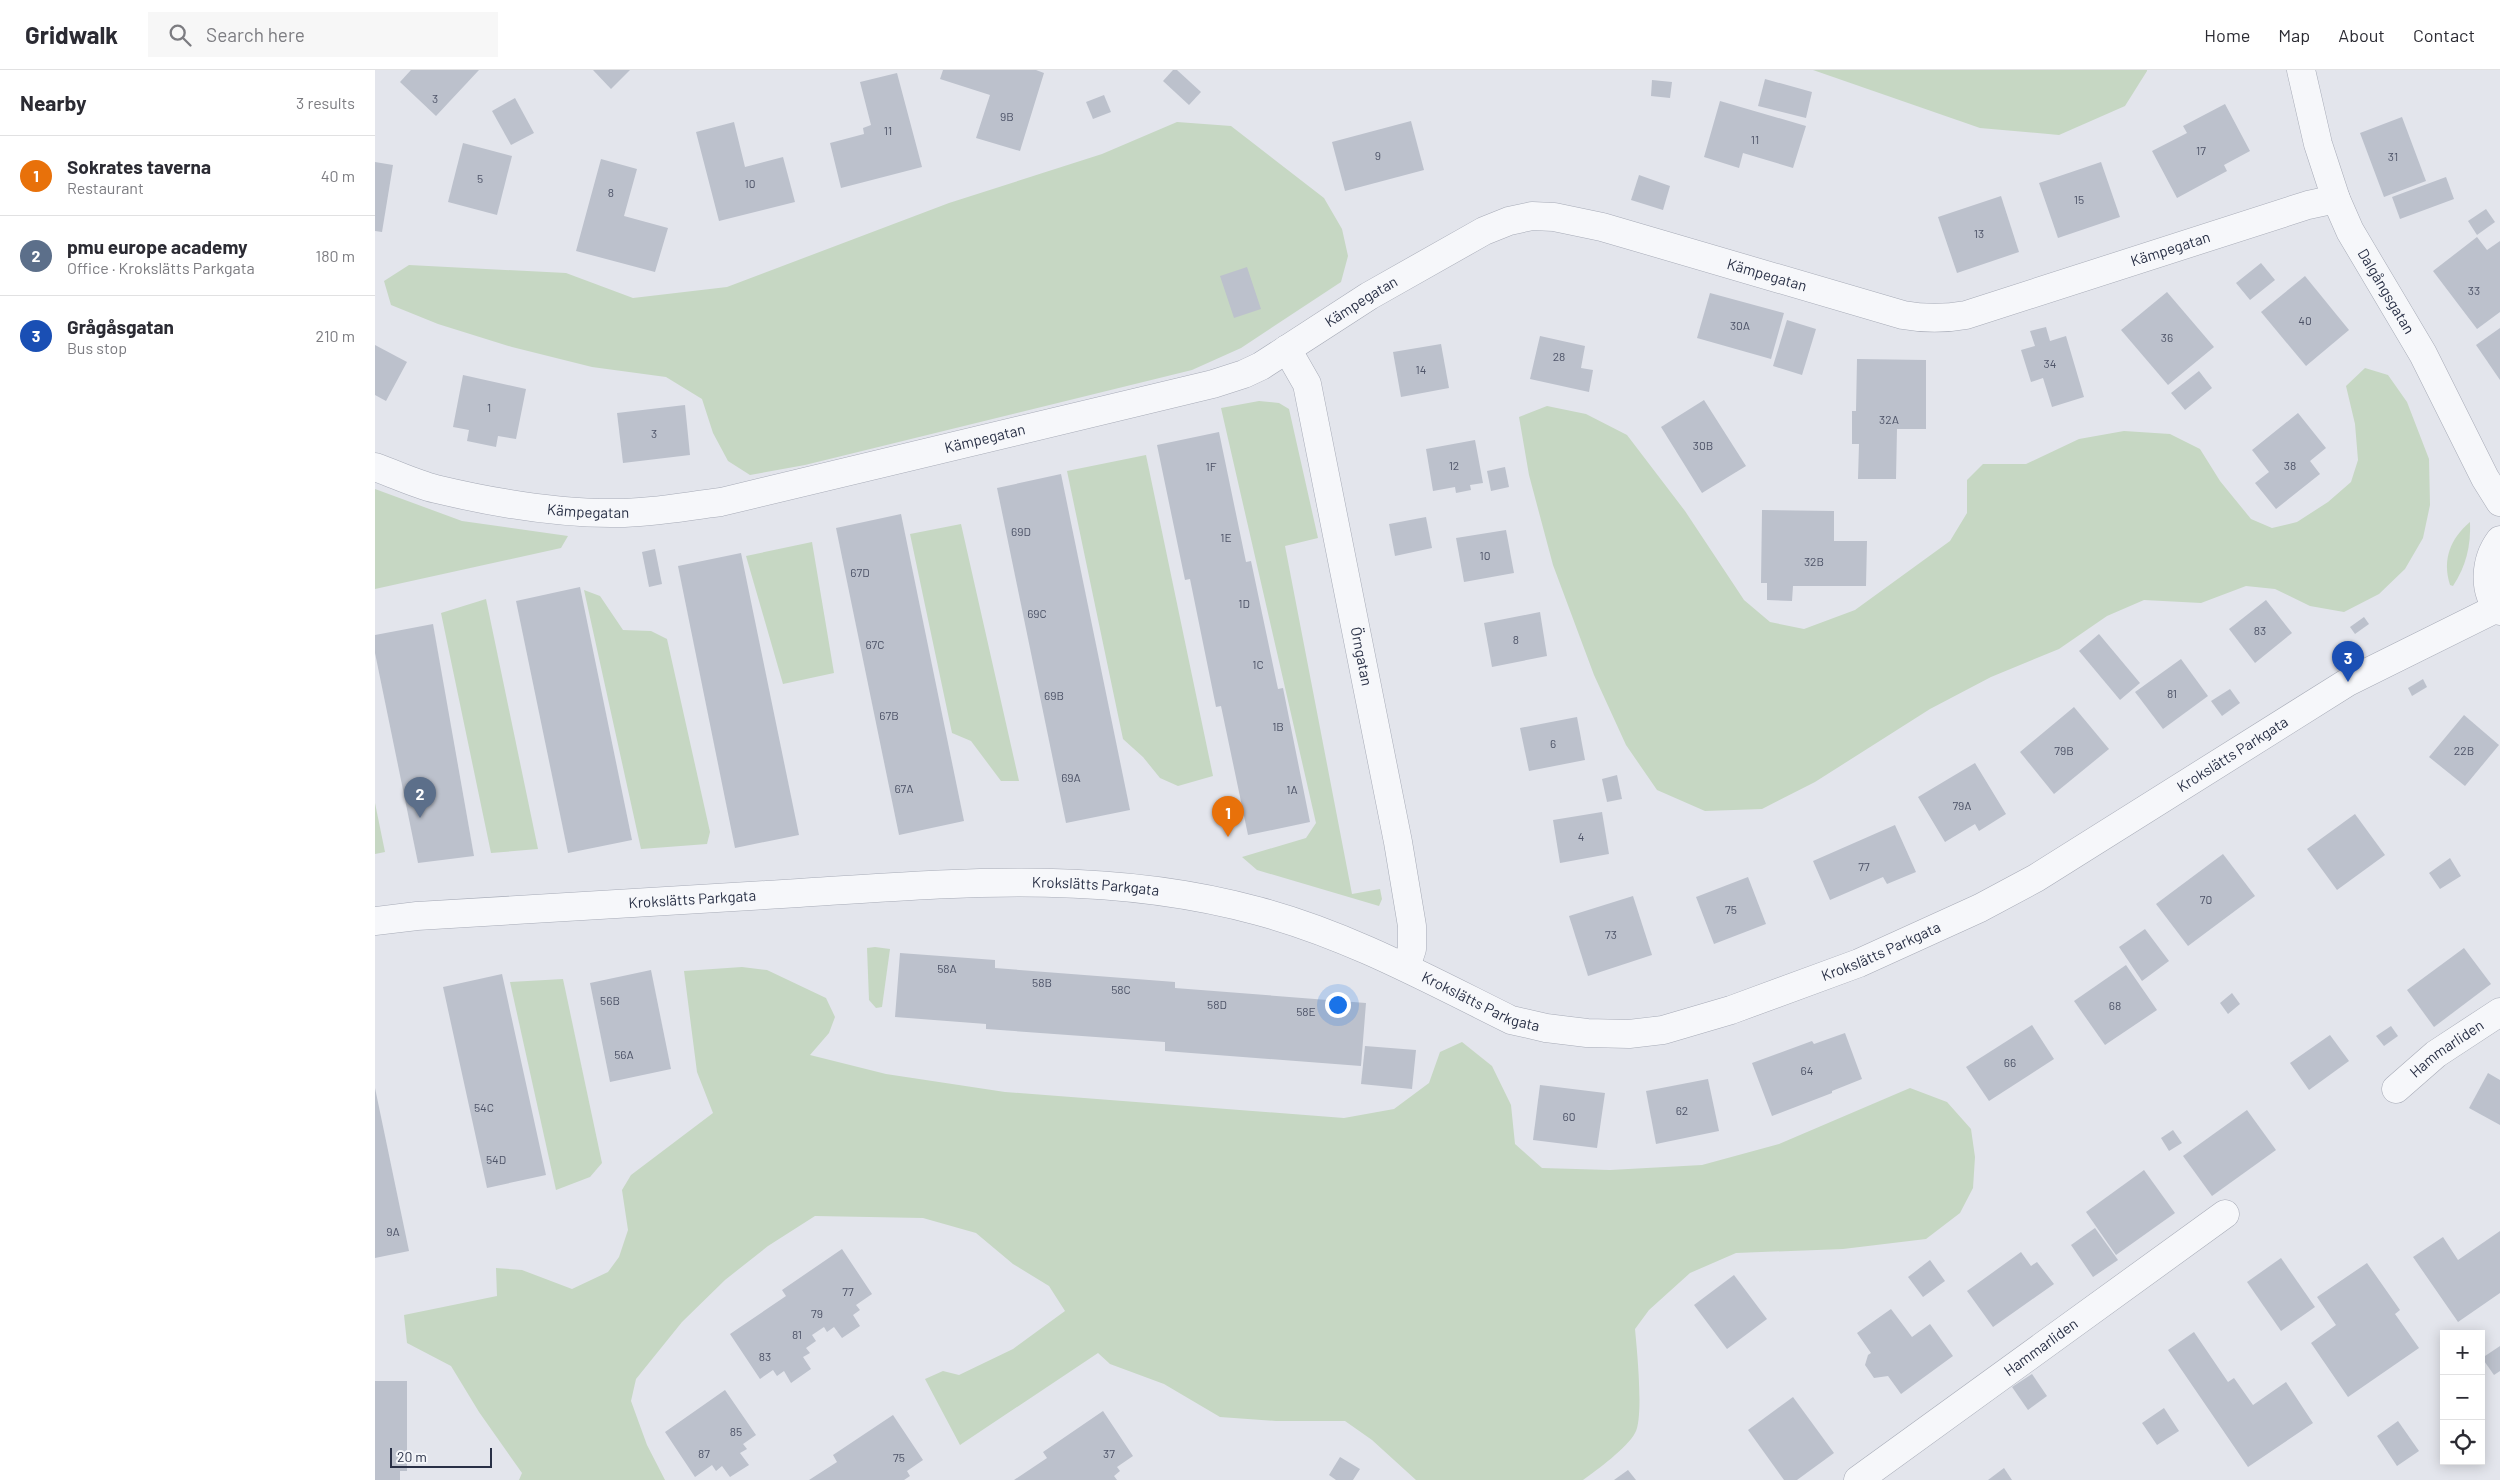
<!DOCTYPE html>
<html lang="en">
<head>
<meta charset="utf-8">
<style>
  :root { --surface:#fff; --page:#f7f7f7; --text:#2b2b33; --muted:#7c7c81; --line:#e1e1e2; --accent:#0f766e }
  body { margin:0; font-family:Barlow,sans-serif; background:var(--page); color:var(--text) }
  .controls { position:absolute; right:15px; bottom:15px; display:grid; overflow:hidden; border-radius:0px; box-shadow:0 2px 12px #0003 }
  .controls button { width:45px; height:45px; display:grid; place-items:center; padding:0; border:0; border-bottom:1px solid var(--line); background:var(--surface); color:var(--text); font:25px sans-serif }
  .scale { position:absolute; left:15px; bottom:12px; width:102px; box-sizing:border-box; padding-left:5px; border:2px solid #293046; border-top:0; font-size:14px; line-height:18px; white-space:nowrap; color:#293046; -webkit-text-stroke:4px #f3f5f9; paint-order:stroke }
  .you { position:absolute; left:962px; top:934px; width:18px; height:18px; margin:-12px; border:4px solid #fff; border-radius:50%; background:#1a73e8; box-shadow:0 0 0 8px #1a73e833 }
  .badge { display:grid; place-items:center; width:32px; height:32px; border-radius:50%; background:var(--accent); color:#fff; font-size:16px; font-weight:700 }
  .pin { position:absolute; translate:-50% -41px; filter:drop-shadow(0 1px 2px #0008) }
  .pin::after { content:''; position:absolute; top:26px; width:18px; height:15px; background:inherit; clip-path:polygon(0 0,100% 0,50% 100%) }
  .list { margin:0; padding:0; list-style:none }
  h2 { display:flex; justify-content:space-between; align-items:center; height:65px; margin:0; padding:0 20px; font-size:21px }
  h2 small { font-size:16px; font-weight:400; color:var(--muted) }
  .list li { display:grid; grid-template-columns:32px 1fr auto; gap:15px; align-items:center; box-sizing:border-box; height:80px; padding:0 20px; border-top:1px solid var(--line) }
  .list b { display:block; font-size:19px; white-space:nowrap }
  .list p { margin:0; font-size:16px; white-space:nowrap; color:var(--muted) }
  .list em { font-size:16px; font-style:normal; color:var(--muted) }
  .icon { flex:none; width:28px; height:28px; fill:none; stroke:currentColor; stroke-width:2; stroke-linecap:round; stroke-linejoin:round }
  .map { position:relative; flex:none; width:2125px; height:1410px; overflow:hidden }
  header { display:flex; align-items:center; gap:30px; box-sizing:border-box; height:70px; padding:0 25px; background:var(--surface); border-bottom:1px solid var(--line) }
  header strong { font-size:24px }
  nav { display:flex; gap:28px; margin-inline-start:auto; font-size:18px }
  .search { width:350px; height:45px; background:var(--page); display:flex; align-items:center; gap:12px; box-sizing:border-box; padding:0 18px; border-radius:0px; color:var(--muted); font-size:19px }
  main { display:flex }
  aside { flex:1; background:var(--surface) }
  .map>svg:first-child { display:block }
  .green { fill:#c6d7c3 }
  .building { fill:#bcc1cc }
  .lines { fill:none; stroke-linecap:round; stroke-linejoin:round }
  .minor-casing { stroke:#a7abb7; stroke-width:29 }
  .minor { stroke:#f6f7fa; stroke-width:28 }
  .labels { text-anchor:middle; stroke-width:4.5; stroke-linejoin:round; paint-order:stroke }
  .number-label { font-size:12px; fill:#4e5468 }
  .street-label { font-size:15px; fill:#293046; stroke:#f3f5f9 }
</style>
</head>
<body>
<header>
<strong>Gridwalk</strong>
<div class="search"><svg class="icon" aria-label="search" viewBox="0 0 24 24"><circle cx="10" cy="10" r="6"/><path d="M15 15l6 6"/></svg>Search here</div>
<nav><a>Home</a><a>Map</a><a>About</a><a>Contact</a></nav>
</header>
<main>
<aside>
<h2>Nearby<small>3 results</small></h2>
<ul class="list">
<li><span class="badge" style="background:#e8710a">1</span><div><b>Sokrates taverna</b><p>Restaurant</p></div><em>40 m</em></li>
<li><span class="badge" style="background:#5c6f8a">2</span><div><b>pmu europe academy</b><p>Office · Krokslätts Parkgata</p></div><em>180 m</em></li>
<li><span class="badge" style="background:#1a4fb4">3</span><div><b>Grågåsgatan</b><p>Bus stop</p></div><em>210 m</em></li>
</ul>
</aside>
<div class="map">
<svg width="2125" height="1410" viewBox="0 0 2125 1410">
  <rect width="100%" height="100%" fill="#e3e5ec"/>
  <!-- green -->
  <g class="green">
    <polygon points="1438,0 1772,0 1772,1 1750,36 1684,65 1605,58"/>
    <polygon points="802,52 856,56 949,128 967,159 973,186 966,212 866,278 817,300 430,395 375,405 353,391 338,363 327,329 291,307 217,297 137,277 63,254 16,235 9,211 34,195 191,203 258,228 352,217 574,133 727,84"/>
    <polygon points="1990,298 2013,305 2032,332 2054,389 2055,435 2048,468 2030,499 2004,524 1969,542 1935,536 1900,519 1871,516 1826,533 1769,530 1732,546 1684,579 1616,607 1555,639 1440,712 1387,739 1330,741 1282,720 1251,675 1219,605 1178,495 1154,405 1144,347 1172,336 1211,344 1252,365 1310,441 1369,530 1395,552 1429,559 1480,540 1575,471 1592,443 1592,410 1608,394 1651,394 1704,369 1749,361 1795,364 1825,379 1845,411 1876,449 1897,458 1922,452 1953,432 1976,412 1983,390 1980,354 1971,316"/>
    <polygon points="884,331 904,333 914,339 943,468 910,476 977,824 1005,819 1007,829 1004,836 882,800 867,787 931,768 941,753 846,338"/>
    <polygon points="771,385 838,706 803,716 785,708 768,687 748,669 692,401"/>
    <polygon points="0,419 87,451 193,466 186,478 0,519"/>
    <path d="M2095,452c1,24 -4,44 -17,64l-3,-1c-8,-25 0,-46 20,-63z"/>
    <polygon points="586,454 644,711 626,711 596,671 577,663 535,464"/>
    <polygon points="437,472 459,603 408,614 371,486"/>
    <polygon points="209,520 225,526 248,560 276,561 292,569 335,762 332,774 266,779"/>
    <polygon points="111,529 163,779 116,783 66,543"/>
    <polygon points="0,733 10,782 0,784"/>
    <polygon points="500,877 515,879 507,937 501,938 494,930 492,878"/>
    <path d="M367,897l25,3 59,28 9,19 -6,16 -19,22 76,19 119,18 339,26 50,-9 35,-26 11,-31 22,-10 30,24 19,39 4,39 27,24 68,2 92,-5 77,-21 131,-56 37,14 24,27 4,28 -2,31 -13,25 -34,26 -83,10 -107,4 -46,20 -41,37 -14,19c2,21 9,89 0,104 -8,15 -38,37 -52,47h-167l-44,-40 -27,-19h-69l-56,-4 -56,-33 -54,-20 -12,-11 -138,92 -35,-66 18,-8 16,4 54,-26 52,-38 -16,-25 -36,-22 -37,-31 -53,-15 -108,-2 -47,30 -43,34 -43,42 -46,57 -5,22 16,44 18,35h-146l3,-7 -43,-61 -28,-46 -44,-23 -3,-28 93,-19 -1,-28 26,2 50,19 36,-17 11,-15 9,-27 -6,-40 9,-15 82,-62 -16,-41 -13,-101z"/>
    <polygon points="188,909 227,1093 215,1107 181,1120 135,912"/>
  </g>
  <!-- building -->
  <g class="building">
    <polygon points="36,0 104,0 61,46 25,12"/>
    <polygon points="218,0 255,0 236,19"/>
    <polygon points="568,0 661,0 669,3 645,81 601,68 615,25 565,9"/>
    <polygon points="798,0 802,0 826,22 814,35 788,11"/>
    <polygon points="522,3 547,97 466,118 455,73 489,64 488,58 496,55 485,12"/>
    <polygon points="1390,9 1437,22 1431,48 1383,36"/>
    <polygon points="1277,10 1297,12 1295,28 1276,26"/>
    <polygon points="729,25 736,42 718,49 711,32"/>
    <polygon points="140,28 159,63 136,75 117,41"/>
    <polygon points="1345,31 1431,56 1418,98 1368,83 1364,98 1329,87"/>
    <polygon points="1850,34 1875,81 1849,95 1852,101 1802,128 1777,81 1812,63 1808,56"/>
    <polygon points="2027,47 2051,111 2009,127 1985,63"/>
    <polygon points="1036,51 1049,100 970,121 957,72"/>
    <polygon points="359,52 370,97 408,87 420,132 344,151 321,62"/>
    <polygon points="88,73 137,86 122,145 73,132"/>
    <polygon points="226,89 262,99 249,146 293,158 280,202 201,181"/>
    <polygon points="0,92 18,95 7,162 0,161"/>
    <polygon points="1726,92 1745,147 1683,168 1664,113"/>
    <polygon points="1264,105 1295,116 1288,140 1256,130"/>
    <polygon points="2071,107 2079,129 2025,149 2017,127"/>
    <polygon points="1626,126 1644,182 1582,203 1563,147"/>
    <polygon points="2111,139 2120,152 2102,165 2093,151"/>
    <polygon points="2102,167 2112,180 2125,171 2125,242 2102,259 2058,201"/>
    <polygon points="1886,193 1900,210 1875,230 1861,213"/>
    <polygon points="872,197 886,239 859,248 845,206"/>
    <polygon points="1930,206 1974,260 1931,296 1886,242"/>
    <polygon points="1792,222 1839,277 1793,315 1746,260"/>
    <polygon points="1335,223 1409,243 1396,289 1322,268"/>
    <polygon points="1412,250 1441,259 1427,305 1398,296"/>
    <polygon points="1671,257 1675,271 1691,266 1709,327 1677,337 1668,308 1656,312 1646,280 1660,276 1655,261"/>
    <polygon points="2125,258 2125,310 2101,275"/>
    <polygon points="1165,266 1210,276 1206,298 1218,300 1214,322 1155,309"/>
    <polygon points="1066,274 1074,318 1026,327 1018,282"/>
    <polygon points="0,275 32,292 11,331 0,325"/>
    <polygon points="1482,289 1551,290 1551,359 1522,359 1521,409 1483,409 1484,374 1477,374 1477,341 1481,341"/>
    <polygon points="1824,301 1837,318 1810,340 1796,323"/>
    <polygon points="88,305 151,319 141,369 123,366 121,377 92,371 94,360 78,357"/>
    <polygon points="1329,330 1371,396 1327,423 1286,357"/>
    <polygon points="310,335 315,385 248,393 242,343"/>
    <polygon points="1923,343 1951,378 1935,391 1945,404 1901,439 1880,413 1894,402 1877,380"/>
    <polygon points="844,362 871,492 876,491 903,619 908,618 935,752 873,765 846,636 841,637 815,509 810,510 782,375"/>
    <polygon points="1100,370 1108,413 1095,415 1096,420 1081,423 1080,417 1058,421 1051,379"/>
    <polygon points="1130,397 1134,417 1116,421 1112,401"/>
    <polygon points="686,404 755,740 691,753 622,418"/>
    <polygon points="1387,440 1459,441 1459,471 1492,471 1491,516 1418,516 1417,531 1392,530 1392,513 1386,513"/>
    <polygon points="526,444 589,751 524,765 461,458"/>
    <polygon points="1051,447 1057,478 1020,486 1014,454"/>
    <polygon points="1131,460 1139,503 1089,512 1081,468"/>
    <polygon points="280,479 287,514 274,517 267,482"/>
    <polygon points="366,483 424,765 360,778 303,496"/>
    <polygon points="205,517 257,770 193,783 141,531"/>
    <polygon points="1891,530 1917,563 1880,593 1854,559"/>
    <polygon points="1165,542 1172,586 1117,597 1109,553"/>
    <polygon points="1989,547 1994,554 1980,564 1975,557"/>
    <polygon points="58,554 99,786 43,793 0,583 0,565"/>
    <polygon points="1724,564 1765,613 1745,630 1704,581"/>
    <polygon points="1806,589 1833,626 1788,659 1760,622"/>
    <polygon points="2048,609 2052,617 2037,626 2033,618"/>
    <polygon points="1855,619 1865,633 1847,646 1836,631"/>
    <polygon points="1699,637 1734,679 1679,724 1645,682"/>
    <polygon points="2089,645 2124,675 2090,716 2054,687"/>
    <polygon points="1202,647 1210,690 1154,701 1145,658"/>
    <polygon points="1600,693 1631,744 1604,761 1600,754 1570,772 1543,727"/>
    <polygon points="1242,705 1247,729 1232,732 1227,709"/>
    <polygon points="1227,742 1234,784 1185,793 1178,750"/>
    <polygon points="1980,744 2010,785 1962,820 1932,779"/>
    <polygon points="1520,755 1541,802 1512,814 1508,807 1455,830 1438,791"/>
    <polygon points="1848,784 1880,826 1813,876 1781,834"/>
    <polygon points="2075,788 2086,806 2065,819 2054,803"/>
    <polygon points="1373,807 1391,854 1339,874 1321,827"/>
    <polygon points="1258,826 1277,885 1213,906 1194,846"/>
    <polygon points="1770,859 1794,891 1767,911 1744,877"/>
    <polygon points="2089,878 2116,914 2059,957 2032,920"/>
    <polygon points="525,883 620,890 620,898 800,912 800,918 991,933 986,996 790,981 790,972 611,959 611,954 520,947"/>
    <polygon points="1751,895 1782,940 1730,975 1699,931"/>
    <polygon points="276,900 296,999 235,1012 215,913"/>
    <polygon points="127,904 171,1105 112,1118 68,917"/>
    <polygon points="1857,923 1865,934 1853,944 1845,933"/>
    <polygon points="1657,955 1679,989 1614,1031 1591,997"/>
    <polygon points="2016,956 2023,966 2009,976 2001,966"/>
    <polygon points="1470,963 1487,1009 1457,1021 1457,1023 1397,1046 1377,993 1437,971 1439,974"/>
    <polygon points="1955,965 1974,991 1934,1020 1915,993"/>
    <polygon points="990,976 1041,980 1037,1019 986,1014"/>
    <polygon points="2113,1003 2125,1010 2125,1055 2094,1038"/>
    <polygon points="1333,1009 1344,1061 1281,1074 1271,1021"/>
    <polygon points="1165,1015 1230,1023 1222,1078 1158,1070"/>
    <polygon points="0,1018 34,1181 0,1188"/>
    <polygon points="1872,1040 1901,1080 1837,1126 1808,1086"/>
    <polygon points="1798,1060 1807,1073 1794,1081 1786,1068"/>
    <polygon points="1769,1100 1800,1143 1741,1185 1711,1142"/>
    <polygon points="1720,1158 1743,1190 1718,1207 1696,1175"/>
    <polygon points="2125,1161 2125,1223 2083,1252 2038,1187 2068,1167 2083,1190"/>
    <polygon points="467,1179 497,1224 481,1235 485,1240 478,1245 485,1256 467,1268 459,1257 452,1262 449,1257 437,1265 441,1271 431,1278 435,1283 428,1287 436,1299 416,1313 409,1301 402,1306 398,1300 385,1309 355,1264 411,1226 407,1220"/>
    <polygon points="1646,1182 1656,1196 1662,1192 1679,1214 1618,1257 1592,1221"/>
    <polygon points="1906,1188 1940,1237 1906,1261 1872,1212"/>
    <polygon points="1555,1190 1570,1211 1548,1227 1533,1207"/>
    <polygon points="1992,1193 2025,1240 2020,1244 2044,1278 1973,1327 1936,1273 1961,1255 1942,1227"/>
    <polygon points="1359,1205 1392,1249 1352,1279 1319,1235"/>
    <polygon points="1516,1239 1537,1267 1555,1254 1578,1286 1526,1324 1513,1306 1499,1308 1490,1295 1493,1285 1496,1283 1482,1263"/>
    <polygon points="1819,1262 1853,1312 1859,1308 1878,1335 1911,1312 1938,1353 1873,1397 1793,1280"/>
    <polygon points="2125,1276 2125,1301 2119,1305 2107,1288"/>
    <polygon points="1657,1304 1672,1326 1653,1340 1637,1317"/>
    <polygon points="0,1311 32,1311 32,1401 25,1401 25,1410 0,1410"/>
    <polygon points="350,1320 381,1365 368,1374 372,1379 365,1383 374,1395 355,1407 347,1396 341,1401 337,1395 320,1407 290,1362"/>
    <polygon points="1418,1327 1459,1383 1422,1410 1409,1410 1373,1360"/>
    <polygon points="1789,1338 1804,1361 1782,1375 1767,1353"/>
    <polygon points="728,1341 758,1386 742,1397 745,1401 739,1406 742,1410 639,1410 672,1388 668,1382"/>
    <polygon points="518,1345 548,1390 532,1401 535,1406 529,1410 434,1410 462,1392 458,1385"/>
    <polygon points="2023,1351 2044,1381 2022,1396 2002,1366"/>
    <polygon points="965,1387 985,1399 978,1410 961,1410 954,1405"/>
    <polygon points="1629,1398 1637,1410 1613,1410"/>
    <polygon points="1253,1400 1261,1410 1239,1410"/>
  </g>
  <g class="lines">
    <defs>
      <g id="minor">
        <path id="s1" d="M1926,0l17,74 18,55 14,32 73,123 62,124 15,24"/>
        <path id="s2" d="M912,279l20,35 91,458 14,84v23l-6,18"/>
        <path id="s3" d="M0,397c20,7 40,17 61,22 59,14 122,25 182,24 35,0 69,-7 103,-11l492,-118 31,-10 17,-8 108,-70 115,-65 25,-10 23,-5 22,1 48,10 301,88c22,4 41,4 63,0l342,-110 28,-6"/>
        <path d="M2125,470c-15,20 -18,51 0,71"/>
        <path id="s4" d="M0,851l42,-5c127,-8 255,-15 382,-23 155,-10 306,-24 459,18 90,24 170,68 253,109l35,8 41,5 42,1 34,-4 68,-20 128,-47 121,-55 56,-30 312,-196 149,-74"/>
        <path id="s5" d="M2021,1019l40,-35 64,-42"/>
        <path id="s6" d="M1483,1410l367,-266"/>
      </g>
    </defs>
    <!-- minor casing -->
    <use href="#minor" class="minor-casing"/>
    <!-- minor -->
    <use href="#minor" class="minor"/>
  </g>
  <g class="labels">
    <!-- number labels -->
    <g class="number-label">
      <text x="60" y="33">3</text>
      <text x="632" y="51">9B</text>
      <text x="513" y="65">11</text>
      <text x="1380" y="74">11</text>
      <text x="1826" y="85">17</text>
      <text x="1003" y="90">9</text>
      <text x="2018" y="91">31</text>
      <text x="105" y="113">5</text>
      <text x="375" y="118">10</text>
      <text x="236" y="127">8</text>
      <text x="1704" y="134">15</text>
      <text x="1604" y="168">13</text>
      <text x="2099" y="225">33</text>
      <text x="1930" y="255">40</text>
      <text x="1365" y="260">30A</text>
      <text x="1792" y="272">36</text>
      <text x="1184" y="291">28</text>
      <text x="1675" y="298">34</text>
      <text x="1046" y="304">14</text>
      <text x="114" y="342">1</text>
      <text x="1514" y="354">32A</text>
      <text x="279" y="368">3</text>
      <text x="1328" y="380">30B</text>
      <text x="1079" y="400">12</text>
      <text x="1915" y="400">38</text>
      <text x="836" y="401">1F</text>
      <text x="646" y="466">69D</text>
      <text x="851" y="472">1E</text>
      <text x="1110" y="490">10</text>
      <text x="1439" y="496">32B</text>
      <text x="485" y="507">67D</text>
      <text x="869" y="538">1D</text>
      <text x="662" y="548">69C</text>
      <text x="1885" y="565">83</text>
      <text x="1141" y="574">8</text>
      <text x="500" y="579">67C</text>
      <text x="883" y="599">1C</text>
      <text x="1797" y="628">81</text>
      <text x="679" y="630">69B</text>
      <text x="514" y="650">67B</text>
      <text x="903" y="661">1B</text>
      <text x="1178" y="678">6</text>
      <text x="1689" y="685">79B</text>
      <text x="2089" y="685">22B</text>
      <text x="696" y="712">69A</text>
      <text x="529" y="723">67A</text>
      <text x="917" y="724">1A</text>
      <text x="1587" y="740">79A</text>
      <text x="1206" y="771">4</text>
      <text x="1489" y="801">77</text>
      <text x="1831" y="834">70</text>
      <text x="1356" y="844">75</text>
      <text x="1236" y="869">73</text>
      <text x="572" y="903">58A</text>
      <text x="667" y="917">58B</text>
      <text x="746" y="924">58C</text>
      <text x="235" y="935">56B</text>
      <text x="842" y="939">58D</text>
      <text x="1740" y="940">68</text>
      <text x="931" y="946">58E</text>
      <text x="249" y="989">56A</text>
      <text x="1635" y="997">66</text>
      <text x="1432" y="1005">64</text>
      <text x="109" y="1042">54C</text>
      <text x="1307" y="1045">62</text>
      <text x="1194" y="1051">60</text>
      <text x="121" y="1094">54D</text>
      <text x="18" y="1166">9A</text>
      <text x="473" y="1226">77</text>
      <text x="442" y="1248">79</text>
      <text x="422" y="1269">81</text>
      <text x="390" y="1291">83</text>
      <text x="361" y="1366">85</text>
      <text x="329" y="1388">87</text>
      <text x="734" y="1388">37</text>
      <text x="524" y="1392">75</text>
    </g>
    <!-- street labels -->
    <g class="street-label">
      <text dy="5" stroke="none"><textPath href="#s3" startOffset="1884">Kämpegatan</textPath></text>
      <text dy="5" stroke="none"><textPath href="#s3" startOffset="1464">Kämpegatan</textPath></text>
      <text dy="5" stroke="none"><textPath href="#s1" startOffset="239">Dalgångsgatan</textPath></text>
      <text dy="5" stroke="none"><textPath href="#s3" startOffset="1029">Kämpegatan</textPath></text>
      <text dy="5" stroke="none"><textPath href="#s3" startOffset="624">Kämpegatan</textPath></text>
      <text dy="5" stroke="none"><textPath href="#s3" startOffset="219">Kämpegatan</textPath></text>
      <text dy="5" stroke="none"><textPath href="#s2" startOffset="318">Örngatan</textPath></text>
      <text dy="5" stroke="none"><textPath href="#s4" startOffset="1952">Krokslätts Parkgata</textPath></text>
      <text dy="5" stroke="none"><textPath href="#s4" startOffset="722">Krokslätts Parkgata</textPath></text>
      <text dy="5" stroke="none"><textPath href="#s4" startOffset="318">Krokslätts Parkgata</textPath></text>
      <text dy="5" stroke="none"><textPath href="#s4" startOffset="1548">Krokslätts Parkgata</textPath></text>
      <text dy="5" stroke="none"><textPath href="#s4" startOffset="1128">Krokslätts Parkgata</textPath></text>
      <text dy="5" stroke="none"><textPath href="#s5" startOffset="65">Hammarliden</textPath></text>
      <text dy="5" stroke="none"><textPath href="#s6" startOffset="226">Hammarliden</textPath></text>
    </g>
  </g>
</svg>
<div class="controls">
<button>+</button>
<button>−</button>
<button><svg class="icon" aria-label="locate" viewBox="0 0 24 24"><circle cx="12" cy="12" r="6"/><path d="M12 2v4M12 18v4M2 12h4M18 12h4"/></svg></button>
</div>
<div class="scale">20 m</div>
<div class="you"></div>
<div class="pin badge" style="left:853px;top:767px;background:#e8710a">1</div>
<div class="pin badge" style="left:45px;top:748px;background:#5c6f8a">2</div>
<div class="pin badge" style="left:1973px;top:612px;background:#1a4fb4">3</div>
</div>
</main>
</body>
</html>
